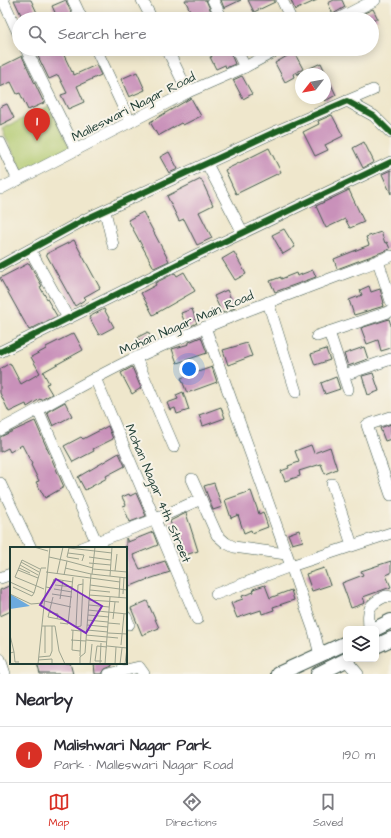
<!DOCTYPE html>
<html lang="en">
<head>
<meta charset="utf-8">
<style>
  :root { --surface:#fff; --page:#f7f7f7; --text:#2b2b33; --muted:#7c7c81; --line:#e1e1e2; --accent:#d93025 }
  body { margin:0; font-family:"Architects Daughter",sans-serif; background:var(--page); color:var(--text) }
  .controls { position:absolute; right:12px; bottom:12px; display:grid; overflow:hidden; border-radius:6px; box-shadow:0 2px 10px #0003 }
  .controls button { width:36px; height:36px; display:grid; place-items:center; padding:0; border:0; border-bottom:1px solid var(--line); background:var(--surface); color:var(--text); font:20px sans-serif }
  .compass { position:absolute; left:295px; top:68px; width:36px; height:36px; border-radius:50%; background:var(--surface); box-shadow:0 2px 10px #0003; rotate:239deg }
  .you { position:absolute; left:189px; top:369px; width:14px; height:14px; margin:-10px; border:3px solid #fff; border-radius:50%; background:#1a73e8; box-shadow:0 0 0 6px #1a73e833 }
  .badge { display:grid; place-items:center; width:26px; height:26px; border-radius:50%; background:var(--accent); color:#fff; font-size:13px; font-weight:700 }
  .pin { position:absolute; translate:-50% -33px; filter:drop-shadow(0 1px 2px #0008) }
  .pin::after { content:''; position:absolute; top:21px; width:14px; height:12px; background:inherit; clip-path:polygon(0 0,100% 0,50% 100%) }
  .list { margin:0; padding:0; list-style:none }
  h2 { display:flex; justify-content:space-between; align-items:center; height:52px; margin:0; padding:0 16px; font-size:17px }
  h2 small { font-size:13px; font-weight:400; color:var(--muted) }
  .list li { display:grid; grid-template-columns:26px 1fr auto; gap:12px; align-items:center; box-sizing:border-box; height:56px; padding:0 16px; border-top:1px solid var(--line) }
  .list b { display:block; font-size:15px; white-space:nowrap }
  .list p { margin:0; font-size:13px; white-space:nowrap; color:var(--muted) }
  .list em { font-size:13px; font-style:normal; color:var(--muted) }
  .icon { flex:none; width:22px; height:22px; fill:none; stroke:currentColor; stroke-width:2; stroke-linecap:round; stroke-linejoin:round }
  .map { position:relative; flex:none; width:391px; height:674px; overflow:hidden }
  .search { position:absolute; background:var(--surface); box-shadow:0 2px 10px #0003; left:12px; right:12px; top:12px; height:44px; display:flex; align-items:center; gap:10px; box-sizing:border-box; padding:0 14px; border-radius:22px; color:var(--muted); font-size:15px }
  .sheet { height:108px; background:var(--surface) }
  nav { display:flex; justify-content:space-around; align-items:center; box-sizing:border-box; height:56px; border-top:1px solid var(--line); background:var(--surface); font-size:11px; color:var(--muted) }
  nav a { display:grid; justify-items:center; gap:2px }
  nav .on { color:var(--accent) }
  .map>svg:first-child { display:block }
  .green { fill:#b1c96e; stroke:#688351 }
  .building { fill:#c991ba }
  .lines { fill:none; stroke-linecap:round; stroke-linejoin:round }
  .minor-casing { stroke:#3e564b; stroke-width:12 }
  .major-casing { stroke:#3e564b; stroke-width:16 }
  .minor { stroke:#fff; stroke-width:11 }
  .major { stroke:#fff; stroke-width:14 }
  .cycleway-casing { stroke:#f7f3e8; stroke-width:8 }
  .cycleway { stroke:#1b5e20; stroke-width:6 }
  .labels { text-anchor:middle; stroke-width:4; stroke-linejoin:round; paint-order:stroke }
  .street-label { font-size:13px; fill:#1f3d34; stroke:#f7f3e8 }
  .inset-road { fill:none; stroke:#9ca38f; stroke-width:1 }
  .view { fill:#7b2cbf; fill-opacity:0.15; stroke:#7b2cbf; stroke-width:2 }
  .inset-edge { fill:none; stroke:#1f3d34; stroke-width:2 }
</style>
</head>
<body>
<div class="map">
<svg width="391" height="674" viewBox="0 0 391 674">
  <rect width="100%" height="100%" fill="#f7f3e8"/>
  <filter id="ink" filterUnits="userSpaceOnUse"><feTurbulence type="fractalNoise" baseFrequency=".025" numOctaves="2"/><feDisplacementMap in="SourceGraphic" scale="8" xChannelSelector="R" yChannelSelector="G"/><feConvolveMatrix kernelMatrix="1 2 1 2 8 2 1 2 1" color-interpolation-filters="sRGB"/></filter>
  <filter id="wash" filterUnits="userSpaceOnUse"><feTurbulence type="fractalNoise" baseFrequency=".012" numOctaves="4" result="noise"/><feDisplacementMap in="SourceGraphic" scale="16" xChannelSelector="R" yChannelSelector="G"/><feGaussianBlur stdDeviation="0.9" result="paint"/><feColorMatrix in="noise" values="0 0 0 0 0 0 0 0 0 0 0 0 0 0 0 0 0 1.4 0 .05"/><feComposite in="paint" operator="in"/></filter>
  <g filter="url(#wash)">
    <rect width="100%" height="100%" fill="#efe7cc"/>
    <!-- green -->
    <polygon class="green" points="49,106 72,152 23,173 2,129"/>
    <g id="blocks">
      <!-- building -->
      <g class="building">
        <polygon points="14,0 31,0 40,19 23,19"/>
        <polygon points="66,0 67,3 74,19 58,19 52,6"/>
        <polygon points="185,0 206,0 213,16 205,19 194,19"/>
        <polygon points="221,0 241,0 224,8"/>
        <polygon points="248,0 275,0 275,2 254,12"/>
        <polygon points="291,0 317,0 295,10"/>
        <polygon points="334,0 342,0 345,7 333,14 328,3"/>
        <polygon points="373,9 378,19 365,19 362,14"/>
        <polygon points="38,49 61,49 72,72 73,71 74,75 96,65 101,75 77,86 84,102 68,109 61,95 67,93 58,75 49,79 35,50"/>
        <polygon points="208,49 229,49 235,64 226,68 225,65 216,69 210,57 212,57"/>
        <polygon points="294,52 303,69 293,74 294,77 285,82 275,63"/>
        <polygon points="22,56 44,103 28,110 20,93 17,94 11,82 0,87 0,67"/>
        <polygon points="321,63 336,95 325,101 325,74 297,74"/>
        <polygon points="137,72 145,90 129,97 121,79"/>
        <polygon points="242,76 252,94 243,99 233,80"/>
        <polygon points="191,98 201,116 183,125 181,123 158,136 150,122"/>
        <polygon points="7,104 14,118 0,125 0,107"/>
        <polygon points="332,115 343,136 325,145 328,150 315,156 303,132 319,124 318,121"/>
        <polygon points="364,142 374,162 363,168 353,148"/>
        <polygon points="269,148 281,172 236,194 225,170"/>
        <polygon points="169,152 178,169 169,173 160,157"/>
        <polygon points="391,170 391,194 382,174"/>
        <polygon points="201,179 213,205 199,212 212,238 197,245 184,219 179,221 167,196"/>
        <polygon points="349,190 364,222 350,228 345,219 326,228 316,206"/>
        <polygon points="143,212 169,261 154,268 128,220"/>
        <polygon points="284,229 295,247 283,254 272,235"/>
        <polygon points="381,232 385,243 387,242 390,249 337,269 334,259 369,245 366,237"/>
        <polygon points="74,240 100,288 84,297 86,299 75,306 46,254"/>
        <polygon points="234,252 246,274 235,280 222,259"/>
        <polygon points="29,263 42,286 40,287 57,316 29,330 0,278"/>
        <polygon points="313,270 316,277 275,292 270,281 281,277 281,279 296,273 297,276"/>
        <polygon points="184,272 195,291 153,315 141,293 156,285 155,283 175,273 177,276"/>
        <polygon points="369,286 371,292 380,289 384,303 383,303 384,306 354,315 349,300 362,295 360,290"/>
        <polygon points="227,290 235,308 222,313 214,296"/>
        <polygon points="104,309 114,327 99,335 89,317"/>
        <polygon points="192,309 197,323 187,328 181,313"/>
        <polygon points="389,319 391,325 391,348 381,351 378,340 367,344 361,328"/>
        <polygon points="148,332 153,342 142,347 138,337"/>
        <polygon points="74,333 83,350 43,372 49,383 46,384 52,394 41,400 40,399 27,407 26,404 9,412 0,393 0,369 10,363 21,384 40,373 31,357 46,349 46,347"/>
        <polygon points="201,337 207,353 177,363 172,349 189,344 189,342"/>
        <polygon points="247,343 252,356 228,365 223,350"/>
        <polygon points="364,347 368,359 348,366 344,354"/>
        <polygon points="326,349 330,360 315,365 311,354"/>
        <polygon points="132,367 141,388 132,394 121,373"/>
        <polygon points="212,367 217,382 187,393 181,378"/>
        <polygon points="373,373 379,391 368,395 362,376"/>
        <polygon points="336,377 340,389 325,394 321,383"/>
        <polygon points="183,392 189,410 177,414 175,408 170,410 167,403 178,399 176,395"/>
        <polygon points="65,402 72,416 53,426 47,412"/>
        <polygon points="221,407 225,418 203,426 199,415"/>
        <polygon points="35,421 64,487 45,498 36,482 39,481 31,465 32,464 22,445 10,452 8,448 0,452 0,437"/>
        <polygon points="391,424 391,439 385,441 380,428"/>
        <polygon points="108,426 113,439 93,449 94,451 73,462 64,446 81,437 83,439"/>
        <polygon points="311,445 314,453 330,447 337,469 325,474 321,464 299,471 300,476 285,481 281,471 289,468 288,466 299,462 295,451"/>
        <polygon points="119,453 125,466 106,476 107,478 85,490 78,477"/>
        <polygon points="214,483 222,507 213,510 204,486"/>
        <polygon points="251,491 259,514 263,512 268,527 252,533 251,530 244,533 238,515 231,518 225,500"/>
        <polygon points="136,493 146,516 130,522 123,506 126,505 122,497 129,494 130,496"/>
        <polygon points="186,513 198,551 182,556 179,547 182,547 176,529 173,530 170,521"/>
        <polygon points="299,530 303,541 292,544 288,534"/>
        <polygon points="153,532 158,545 133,555 140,569 165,561 170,572 146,580 126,588 126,538 128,542"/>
        <polygon points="391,561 391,573 386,575 391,587 363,597 365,603 351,608 342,583 363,575 361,571"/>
        <polygon points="324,568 330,585 312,591 306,574"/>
        <polygon points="11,585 11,611 0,616 0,590"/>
        <polygon points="265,585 270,598 291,590 294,600 273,607 274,610 262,614 261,610 237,618 231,603 243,599 242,596 254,592 253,589"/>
        <polygon points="147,601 159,628 142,635 131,608"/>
        <polygon points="37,663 70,663 73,674 40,674"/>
        <polygon points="94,663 111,663 112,666 105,669 102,674 95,674"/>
      </g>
    </g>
  </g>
  <g filter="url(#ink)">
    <use href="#blocks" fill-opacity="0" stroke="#3e564b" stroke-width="1"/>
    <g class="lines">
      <defs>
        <g id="minor">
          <polyline points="3,0 19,35"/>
          <polyline points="73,0 82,19"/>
          <polyline points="142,0 152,19"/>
          <polyline points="213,0 222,19"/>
          <polyline points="282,0 291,19"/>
          <polyline points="338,19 375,0"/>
          <polyline points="26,49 76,150"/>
          <polyline points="96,49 130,122"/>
          <polyline points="167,49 188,92"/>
          <polyline points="236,49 245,67"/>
          <polyline points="347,101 373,90"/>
          <polyline points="0,142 18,180"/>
          <polyline points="207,164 243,233"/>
          <polyline points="0,189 188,92 245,67 279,49"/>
          <polyline points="105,211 113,245"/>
          <polyline points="30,250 68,318"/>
          <polyline points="378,261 391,301"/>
          <polyline points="0,266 86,219 277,131 347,101 374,116 391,133"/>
          <polyline points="268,302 296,392"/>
          <polyline points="205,327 291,566 314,631 320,655"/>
          <polyline points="329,332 348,389"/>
          <polyline points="317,336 391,311"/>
          <polyline points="0,352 194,256 391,162"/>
          <polyline points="136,358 174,447"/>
          <polyline points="344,375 391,359"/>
          <polyline points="95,378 197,619"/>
          <polyline points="38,410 99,548"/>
          <polyline points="391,417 367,425 391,495"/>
          <path d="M0,430c46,-24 90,-51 137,-73 83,-38 169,-69 254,-101"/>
          <polyline points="192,479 217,535 226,543 234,547 286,554"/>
          <polyline points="0,483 31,548"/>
          <polyline points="332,484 352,545"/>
          <polyline points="81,548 156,519 201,499"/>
          <polyline points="0,578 11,574"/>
          <polyline points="216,594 291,566 391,533"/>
          <polyline points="126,617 129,624"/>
          <path d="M369,629c-1,-20 -2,-24 17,-33l5,1"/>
          <polyline points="0,659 5,674"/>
          <polyline points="346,660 358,674"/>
          <polyline points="109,674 139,667 144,674"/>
        </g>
        <g id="major">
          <polyline points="375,629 391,621"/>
          <polyline points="376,646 391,639"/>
          <polyline points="278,674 346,643"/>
          <polyline points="318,674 348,659"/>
        </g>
      </defs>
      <!-- minor casing -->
      <use href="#minor" class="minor-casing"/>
      <!-- major casing -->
      <use href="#major" class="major-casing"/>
      <!-- minor -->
      <use href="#minor" class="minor"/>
      <!-- major -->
      <use href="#major" class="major"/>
      <defs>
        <g id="cycleway">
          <polyline points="0,266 86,219 277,131 347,101 374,116 391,133"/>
          <polyline points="0,352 194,256 391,162"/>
        </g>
      </defs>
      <!-- cycleway casing -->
      <use href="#cycleway" class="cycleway-casing"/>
      <!-- cycleway -->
      <use href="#cycleway" class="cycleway"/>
    </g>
  </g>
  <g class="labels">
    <!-- street labels -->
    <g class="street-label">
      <text transform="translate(133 106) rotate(-27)" y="5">Malleswari Nagar Road</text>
      <text transform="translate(186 322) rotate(-23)" y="5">Mohan Nagar Main Road</text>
      <text transform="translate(159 493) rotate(67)" y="5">Mohan Nagar 4th Street</text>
    </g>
  </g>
  <!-- overview -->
  <g transform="translate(10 547)">
    <rect width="117" height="117" fill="#efe7cc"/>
    <path d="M0,46v1l20,12 -20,3z" fill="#6caade"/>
    <path class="inset-road" d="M24,0l14,4M59,1l43,5M59,1l-2,9 12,2M58,6l16,2 -2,6M39,10l18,4 -3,14M79,10l22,3M57,14l26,7M11,15l18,10M79,16l22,2M10,18l18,10M9,21l11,5M55,21l26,6 36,4M83,22l34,3M8,23l-3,7 29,12M105,24l2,-17M36,25l74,10M47,27l6,-27M82,27l3,-27M100,29l2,-29M28,31l-20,-8 4,-10 18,9M0,35l24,11 7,-25h5M73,37l-2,42 -5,1 2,-42 5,-1v-5M45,38l18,2M80,38l37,5M3,40l19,9 2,-3M36,40l5,1 3,-9 19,3M44,42l18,3M80,43l20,2M0,47l21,10 12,-1M42,47l20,3M113,47l1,-17M79,48l38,3M43,50l-5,20 21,4M109,51l1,-21M50,52l3,-19M79,53l30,2M34,54l27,6M79,58l20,2M78,63l39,4M39,65l9,2 -1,5M78,68l21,2M103,72l2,-17M77,73l21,2M50,76l8,1 5,-47M98,76l12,1M77,78l21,2M32,79h13l4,25 6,13M61,83l10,1 -1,25M63,83l-1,20 8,1M77,83l21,2M98,86l19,1M0,88l4,17M76,88l32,3M61,93l15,1M76,93l21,2M111,98l3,-31M97,99l20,2 -2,16M0,106l4,-1 1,10h4M35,106v-27M29,110l11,-1 2,-5v-25M28,113l14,-1v5M92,114h-7l2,-15 10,1M28,117l12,-117M70,117v-7l5,-4 6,-79M80,117l2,-20M90,117l1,-21M95,117l5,-67M105,117l1,-17M110,117l2,-16"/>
    <path class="view" d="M46,32l46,27 -16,27 -46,-28z"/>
    <rect width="117" height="117" class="inset-edge"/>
  </g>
</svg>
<div class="controls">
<button><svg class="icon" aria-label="layers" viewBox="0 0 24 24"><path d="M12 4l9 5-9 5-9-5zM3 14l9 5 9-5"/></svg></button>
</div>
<svg class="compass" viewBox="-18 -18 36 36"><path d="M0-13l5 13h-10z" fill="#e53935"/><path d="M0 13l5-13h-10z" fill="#7c7c81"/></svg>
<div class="you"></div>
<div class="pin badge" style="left:37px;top:141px">1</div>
<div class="search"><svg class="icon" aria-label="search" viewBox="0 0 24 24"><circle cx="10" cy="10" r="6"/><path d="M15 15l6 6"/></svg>Search here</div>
</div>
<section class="sheet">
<h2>Nearby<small></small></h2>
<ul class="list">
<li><span class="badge">1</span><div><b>Malishwari Nagar Park</b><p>Park · Malleswari Nagar Road</p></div><em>190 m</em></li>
</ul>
</section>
<nav>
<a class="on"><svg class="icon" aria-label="map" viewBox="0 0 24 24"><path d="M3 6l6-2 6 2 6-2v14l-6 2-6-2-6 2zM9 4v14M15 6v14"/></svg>Map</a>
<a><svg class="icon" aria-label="directions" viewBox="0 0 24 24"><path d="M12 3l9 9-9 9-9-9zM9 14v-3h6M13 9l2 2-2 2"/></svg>Directions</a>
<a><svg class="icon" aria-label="saved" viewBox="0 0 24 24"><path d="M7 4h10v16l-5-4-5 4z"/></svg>Saved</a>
</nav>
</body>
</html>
